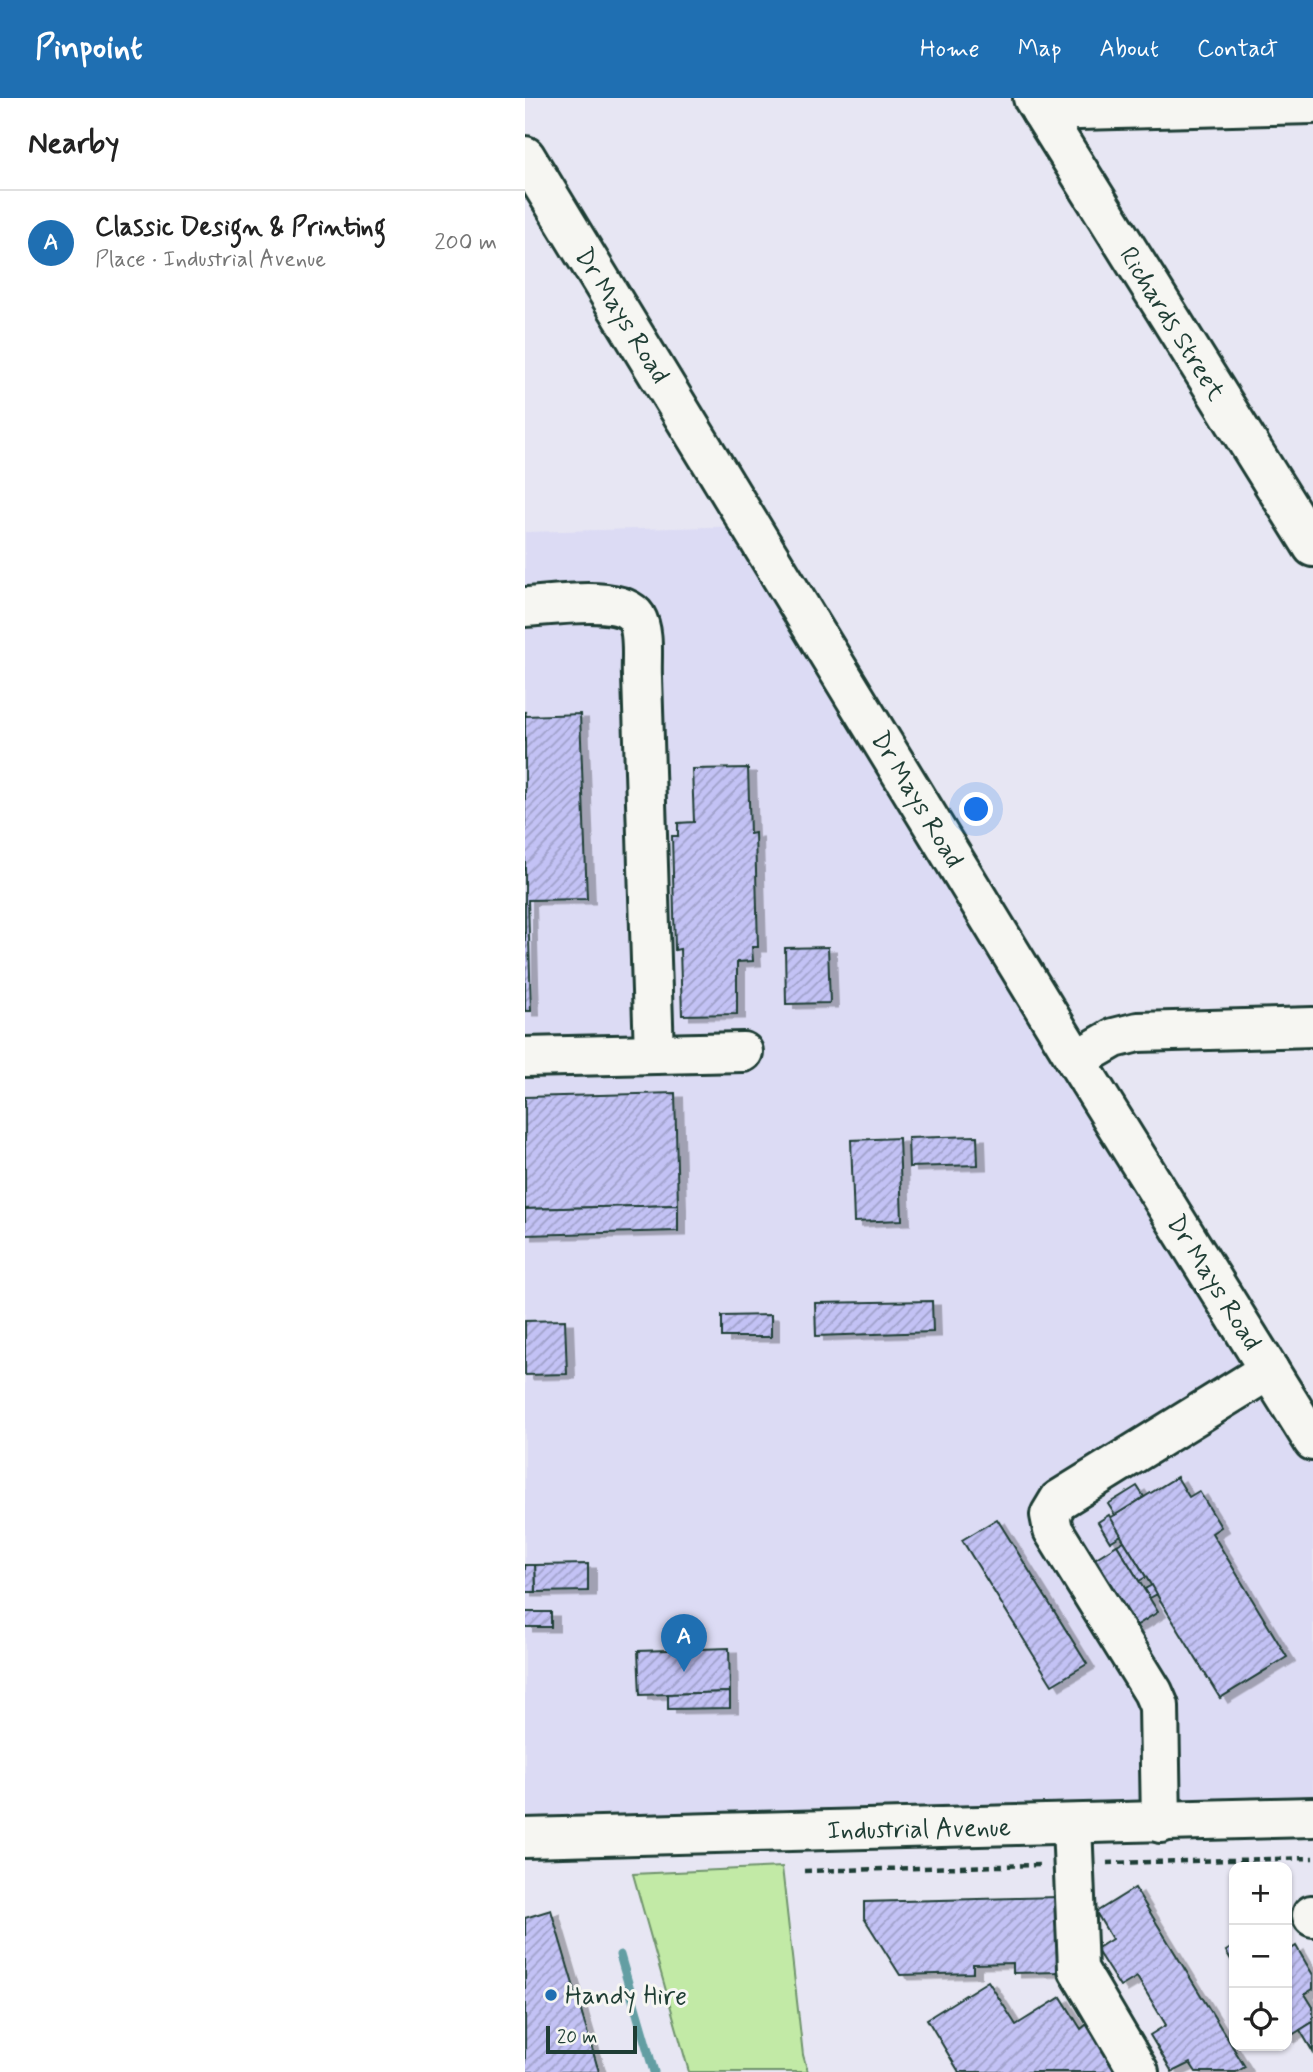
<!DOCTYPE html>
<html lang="en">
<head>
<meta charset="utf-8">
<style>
  :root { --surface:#fff; --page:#f2f2f2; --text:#222; --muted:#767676; --line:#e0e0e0; --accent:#1f6fb2 }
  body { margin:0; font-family:Mynerve,sans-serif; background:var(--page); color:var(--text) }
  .controls { position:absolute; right:21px; bottom:21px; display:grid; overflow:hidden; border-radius:14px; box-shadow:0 2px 5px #0004 }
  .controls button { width:63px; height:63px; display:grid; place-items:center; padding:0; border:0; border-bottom:2px solid var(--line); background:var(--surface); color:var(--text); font:35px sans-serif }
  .scale { position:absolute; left:21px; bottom:18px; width:91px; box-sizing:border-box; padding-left:7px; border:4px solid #1f3d34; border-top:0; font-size:19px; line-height:24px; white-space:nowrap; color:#1f3d34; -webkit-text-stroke:5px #f6f6f2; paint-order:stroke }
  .you { position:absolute; left:452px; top:712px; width:24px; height:24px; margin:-18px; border:5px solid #fff; border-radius:50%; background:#1a73e8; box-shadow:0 0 0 10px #1a73e833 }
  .badge { display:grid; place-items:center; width:46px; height:46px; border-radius:50%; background:var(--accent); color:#fff; font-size:23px; font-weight:700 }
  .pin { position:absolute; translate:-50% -58px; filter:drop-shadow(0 2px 4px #0008) }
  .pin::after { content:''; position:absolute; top:37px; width:24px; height:21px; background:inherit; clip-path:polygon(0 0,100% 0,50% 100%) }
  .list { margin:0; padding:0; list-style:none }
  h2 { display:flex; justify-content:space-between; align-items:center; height:91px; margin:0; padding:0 28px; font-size:30px }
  h2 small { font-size:23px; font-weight:400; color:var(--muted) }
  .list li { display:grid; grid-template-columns:46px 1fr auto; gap:21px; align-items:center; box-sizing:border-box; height:105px; padding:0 28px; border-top:2px solid var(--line) }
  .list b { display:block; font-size:26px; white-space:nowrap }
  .list p { margin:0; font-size:23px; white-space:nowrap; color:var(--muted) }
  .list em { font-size:23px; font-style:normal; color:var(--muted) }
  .icon { flex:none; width:38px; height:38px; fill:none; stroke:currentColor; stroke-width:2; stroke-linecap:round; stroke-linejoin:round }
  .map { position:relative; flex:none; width:788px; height:1974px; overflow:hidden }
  header { display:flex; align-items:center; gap:42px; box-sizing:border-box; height:98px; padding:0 35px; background:var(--accent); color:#fff }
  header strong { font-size:33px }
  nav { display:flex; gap:38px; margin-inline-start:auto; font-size:24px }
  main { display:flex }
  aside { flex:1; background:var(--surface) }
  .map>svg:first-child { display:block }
  .built { fill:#dcdbf4 }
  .green { fill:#c2eaa6; stroke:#70946d; stroke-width:2 }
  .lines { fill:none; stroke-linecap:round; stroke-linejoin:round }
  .stream { stroke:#639ea3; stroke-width:9 }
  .building { fill:url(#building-hatch); stroke:#1f3d34; stroke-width:2; filter:url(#shadow) }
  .minor-casing { stroke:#1f3d34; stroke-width:44 }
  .path { stroke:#1f3d34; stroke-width:4.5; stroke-dasharray:7 5; stroke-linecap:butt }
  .minor { stroke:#f6f6f2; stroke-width:38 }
  .poi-dot { fill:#1f6fb2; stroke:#f6f6f2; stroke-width:2.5 }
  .labels { text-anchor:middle; stroke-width:6; stroke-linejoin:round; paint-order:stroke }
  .street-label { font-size:26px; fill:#1f3d34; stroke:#f6f6f2 }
  .poi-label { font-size:26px; fill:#1f3d34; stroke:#f6f6f2; text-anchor:start }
</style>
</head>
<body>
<header>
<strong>Pinpoint</strong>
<nav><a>Home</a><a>Map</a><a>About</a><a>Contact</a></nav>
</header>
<main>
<aside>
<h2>Nearby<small></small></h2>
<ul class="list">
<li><span class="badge">A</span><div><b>Classic Design &amp; Printing</b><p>Place · Industrial Avenue</p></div><em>200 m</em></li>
</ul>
</aside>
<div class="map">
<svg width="788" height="1974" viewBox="0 0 788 1974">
  <defs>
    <pattern id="building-hatch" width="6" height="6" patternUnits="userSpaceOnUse" patternTransform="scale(1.75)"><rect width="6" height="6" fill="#c3c2f5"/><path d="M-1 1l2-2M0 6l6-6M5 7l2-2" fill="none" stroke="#9e9fc7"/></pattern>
    <filter id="shadow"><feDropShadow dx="8" dy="4.5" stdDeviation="0" flood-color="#0004"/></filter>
  </defs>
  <rect width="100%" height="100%" fill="#e7e6f3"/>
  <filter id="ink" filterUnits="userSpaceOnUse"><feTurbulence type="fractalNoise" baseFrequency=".0143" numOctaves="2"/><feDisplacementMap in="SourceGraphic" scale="14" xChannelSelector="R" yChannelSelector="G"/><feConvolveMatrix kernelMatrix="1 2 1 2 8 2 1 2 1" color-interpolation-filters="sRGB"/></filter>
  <g filter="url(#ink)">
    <!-- built -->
    <polygon class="built" points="224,428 788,1350 788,1721 0,1743 0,434"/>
    <!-- green -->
    <polygon class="green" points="257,1769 278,1957 283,1974 164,1974 108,1776"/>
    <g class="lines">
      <!-- stream -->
      <polyline class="stream" points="95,1857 129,1974"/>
    </g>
    <!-- building -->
    <g class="building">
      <polygon points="0,613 1,618 55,616 62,801 3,802 6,913 0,913"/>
      <polygon points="223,670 225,736 230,735 233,849 227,849 228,863 212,864 212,916 157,917 155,851 150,852 147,738 153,738 153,725 169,724 167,671"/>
      <polygon points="303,849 305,905 261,906 260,850"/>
      <polygon points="150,995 153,1107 0,1111 0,999"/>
      <polygon points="452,1038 453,1067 384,1069 383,1040"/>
      <polygon points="374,1040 377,1122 329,1124 326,1042"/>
      <polygon points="153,1107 153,1133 0,1137 0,1111"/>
      <polygon points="407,1203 408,1234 291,1238 290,1205"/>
      <polygon points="246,1217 246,1239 197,1239 197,1218"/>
      <polygon points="40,1222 42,1276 0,1277 0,1223"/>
      <polygon points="652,1379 664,1399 674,1393 696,1429 687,1435 762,1559 695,1600 585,1420"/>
      <polygon points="612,1388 619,1399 590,1417 583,1406"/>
      <polygon points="584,1417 596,1437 585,1444 573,1424"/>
      <polygon points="472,1421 562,1566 527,1587 437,1442"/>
      <polygon points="599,1443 621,1479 614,1483 592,1447"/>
      <polygon points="592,1447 633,1514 609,1529 568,1462"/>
      <polygon points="63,1466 63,1493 11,1494 10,1467"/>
      <polygon points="0,1467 10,1467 11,1494 0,1494"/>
      <polygon points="627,1487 632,1496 625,1500 620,1491"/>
      <rect x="0" y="1514" width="26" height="15"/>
      <polygon points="204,1550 205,1594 115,1597 113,1553"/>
      <polygon points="205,1594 205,1610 143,1611 143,1596"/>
      <polygon points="610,1790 720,1969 711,1974 671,1974 665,1965 647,1974 625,1937 641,1927 612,1879 595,1889 571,1851 587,1841 571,1814"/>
      <polygon points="532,1799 535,1874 488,1875 488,1865 448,1866 448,1875 375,1877 339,1820 339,1804"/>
      <polygon points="26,1812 74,1974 0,1974 0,1820"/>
      <polygon points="709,1848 709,1867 701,1853"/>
      <polygon points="771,1848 788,1877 788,1891 780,1896 788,1909 788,1924 762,1940 762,1854"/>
      <polygon points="463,1883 491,1927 536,1899 556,1931 562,1926 592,1974 434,1974 402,1921"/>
      <polygon points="788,1924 788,1954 775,1932"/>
    </g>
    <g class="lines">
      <defs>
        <g id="minor">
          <polyline points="508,0 788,449"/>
          <polyline points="516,13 788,6"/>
          <polyline points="0,58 551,962 788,1343"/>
          <path d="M0,509c25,-1 96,-13 111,10 9,15 5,42 6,60l12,377"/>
          <polyline points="0,959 218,954"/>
          <polyline points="551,962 589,940 613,934 788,929"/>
          <polyline points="636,1725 634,1608 628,1594 528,1432 525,1417 534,1402 744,1272"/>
          <polyline points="547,1727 553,1871 614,1974"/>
          <polyline points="0,1740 788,1719"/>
          <polyline points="787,1817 788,1819"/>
        </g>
      </defs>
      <!-- minor casing -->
      <use href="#minor" class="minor-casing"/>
      <!-- path -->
      <g class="path">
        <polyline points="582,1765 788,1760"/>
        <polyline points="279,1773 514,1767"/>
      </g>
      <!-- minor -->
      <use href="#minor" class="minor"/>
    </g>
  </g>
  <!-- markers -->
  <circle class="poi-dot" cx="26" cy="1897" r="7"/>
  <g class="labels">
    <!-- street labels -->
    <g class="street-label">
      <text transform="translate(98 217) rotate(58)" y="9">Dr Mays Road</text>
      <text transform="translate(648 225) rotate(58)" y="9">Richards Street</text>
      <text transform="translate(393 701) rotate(59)" y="9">Dr Mays Road</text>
      <text transform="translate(690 1184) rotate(58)" y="9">Dr Mays Road</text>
      <text transform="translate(394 1730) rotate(-1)" y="9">Industrial Avenue</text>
    </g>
    <!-- poi labels -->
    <g class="poi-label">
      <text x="40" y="1906">Handy Hire</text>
    </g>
  </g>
</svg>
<div class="controls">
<button>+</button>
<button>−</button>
<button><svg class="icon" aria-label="locate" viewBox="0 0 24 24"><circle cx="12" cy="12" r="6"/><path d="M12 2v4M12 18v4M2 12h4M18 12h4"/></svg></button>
</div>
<div class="scale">20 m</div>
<div class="you"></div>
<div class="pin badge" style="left:159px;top:1574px">A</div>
</div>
</main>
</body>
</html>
